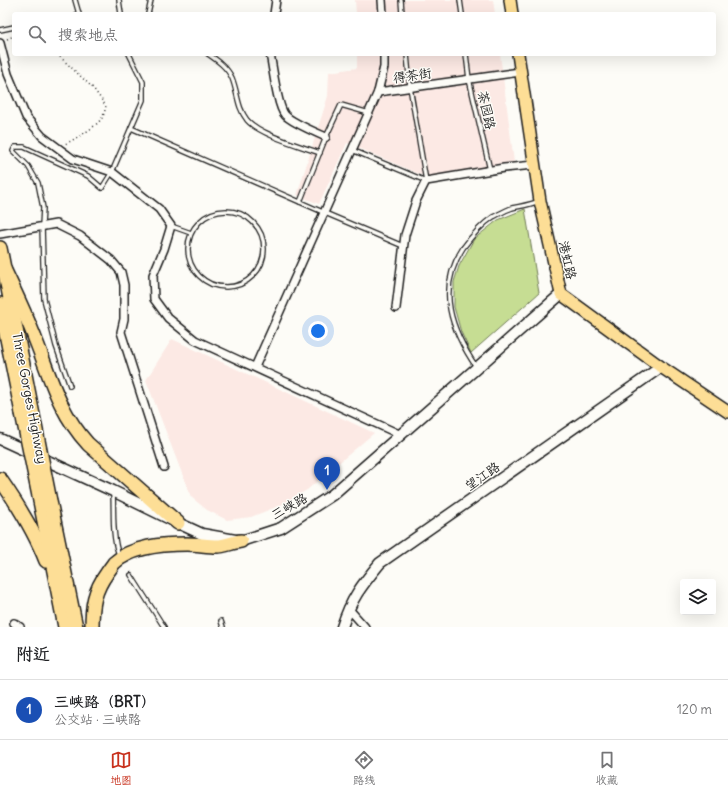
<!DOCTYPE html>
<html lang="zh">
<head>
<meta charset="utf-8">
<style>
  :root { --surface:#fff; --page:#f6f6f6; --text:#202124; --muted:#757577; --line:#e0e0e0; --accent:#c8321e }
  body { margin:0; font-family:Delius,"LXGW WenKai TC",sans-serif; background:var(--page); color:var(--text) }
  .controls { position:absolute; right:12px; bottom:12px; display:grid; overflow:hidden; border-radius:4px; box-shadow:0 4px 16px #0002 }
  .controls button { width:36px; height:36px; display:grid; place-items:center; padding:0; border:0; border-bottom:1px solid var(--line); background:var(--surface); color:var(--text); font:20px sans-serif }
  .you { position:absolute; left:318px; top:331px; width:14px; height:14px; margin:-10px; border:3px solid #fff; border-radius:50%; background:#1a73e8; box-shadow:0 0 0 6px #1a73e833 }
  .badge { display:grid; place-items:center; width:26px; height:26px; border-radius:50%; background:var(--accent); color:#fff; font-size:13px; font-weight:700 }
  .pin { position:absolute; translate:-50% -33px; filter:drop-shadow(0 1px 2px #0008) }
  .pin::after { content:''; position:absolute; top:21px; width:14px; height:12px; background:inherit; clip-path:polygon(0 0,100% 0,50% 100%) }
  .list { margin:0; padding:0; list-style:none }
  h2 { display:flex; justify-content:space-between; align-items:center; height:52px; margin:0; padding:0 16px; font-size:17px }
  h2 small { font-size:13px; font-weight:400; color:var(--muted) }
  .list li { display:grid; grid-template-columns:26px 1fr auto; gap:12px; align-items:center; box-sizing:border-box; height:60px; padding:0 16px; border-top:1px solid var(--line) }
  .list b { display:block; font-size:15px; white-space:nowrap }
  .list p { margin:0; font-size:13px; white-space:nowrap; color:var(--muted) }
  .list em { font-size:13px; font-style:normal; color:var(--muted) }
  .icon { flex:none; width:22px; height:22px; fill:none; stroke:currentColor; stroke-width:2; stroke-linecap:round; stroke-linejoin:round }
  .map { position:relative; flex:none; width:728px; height:627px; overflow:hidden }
  .search { position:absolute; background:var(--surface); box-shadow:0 4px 16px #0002; left:12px; right:12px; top:12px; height:44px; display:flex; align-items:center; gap:10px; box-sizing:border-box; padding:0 14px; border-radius:4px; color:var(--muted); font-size:15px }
  .sheet { height:112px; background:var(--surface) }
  nav { display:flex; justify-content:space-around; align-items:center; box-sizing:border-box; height:56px; border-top:1px solid var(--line); background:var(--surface); font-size:11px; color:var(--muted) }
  nav a { display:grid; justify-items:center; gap:2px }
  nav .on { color:var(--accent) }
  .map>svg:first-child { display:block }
  .built { fill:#fce9e4 }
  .green { fill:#c6dd93; stroke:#717c58 }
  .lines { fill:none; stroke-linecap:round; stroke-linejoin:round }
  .service-casing { stroke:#1c1c1c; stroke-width:6 }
  .minor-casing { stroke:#1c1c1c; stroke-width:10 }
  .secondary-casing { stroke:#1c1c1c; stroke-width:13 }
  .trunk-casing { stroke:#1c1c1c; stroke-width:14 }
  .motorway-casing { stroke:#1c1c1c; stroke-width:16 }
  .path { stroke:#1c1c1c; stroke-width:1.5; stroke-dasharray:1 3; stroke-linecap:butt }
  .service { stroke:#fdfcf7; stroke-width:3.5 }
  .minor { stroke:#fdfcf7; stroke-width:7 }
  .secondary { stroke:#fdfcf7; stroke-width:10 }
  .trunk { stroke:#fdde96; stroke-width:11 }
  .motorway { stroke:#fdde96; stroke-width:13 }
  .motorway-bridge-casing { stroke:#1c1c1c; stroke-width:16; stroke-linecap:butt }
  .motorway-bridge { stroke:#fdde96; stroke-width:13 }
  .labels { text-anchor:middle; stroke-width:3; stroke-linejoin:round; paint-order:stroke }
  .street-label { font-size:13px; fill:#1c1c1c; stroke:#fdfcf7 }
</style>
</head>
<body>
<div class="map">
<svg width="728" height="627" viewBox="0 0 728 627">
  <rect width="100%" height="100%" fill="#fdfcf7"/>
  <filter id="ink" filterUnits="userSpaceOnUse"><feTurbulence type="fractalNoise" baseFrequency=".025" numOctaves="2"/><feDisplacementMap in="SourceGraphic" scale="8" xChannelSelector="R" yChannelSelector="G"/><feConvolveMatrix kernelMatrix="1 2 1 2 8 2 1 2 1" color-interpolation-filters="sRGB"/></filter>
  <g filter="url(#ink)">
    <!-- built -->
    <g class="built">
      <polygon points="355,0 493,0 495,14 356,14"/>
      <polygon points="357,54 500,54 514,162 429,176 421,175 347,143 319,204 297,195 328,96 329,72 357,68"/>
      <polygon points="172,339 374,433 307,490 281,505 251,517 227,520 207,510 191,497 146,380"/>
    </g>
    <!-- green -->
    <polygon class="green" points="525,209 539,293 471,353 461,332 454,307 454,282 459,266 474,239 498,220"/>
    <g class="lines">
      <defs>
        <g id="service">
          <polyline points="75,0 79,14 77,14"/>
          <polyline points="119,0 121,14"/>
          <polyline points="401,0 402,14"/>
          <polyline points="460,0 462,14"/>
          <polyline points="148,14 151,0"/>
          <polyline points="0,30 14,27"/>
          <path d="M208,54c9,6 19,13 24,24 6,15 5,29 15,42 13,15 54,26 73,33"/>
          <polyline points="407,54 410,87 426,181"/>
          <polyline points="466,54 469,79 490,170"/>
          <polyline points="131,128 325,213 403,246"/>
          <polyline points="352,150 426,181"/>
          <polyline points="300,202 326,137 341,105 369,113"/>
          <circle cx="226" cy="249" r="38"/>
          <polyline points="171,226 191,233"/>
          <path d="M477,368c-26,-38 -41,-78 -14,-120 8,-11 18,-23 30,-31 6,-3 13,-7 19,-9 9,-2 18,-3 27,-7"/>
          <polyline points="70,386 56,346 44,299 42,226 43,208 38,183 28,166 13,151 15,147 24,147 88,176 102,188 112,172 143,100 143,82 129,54"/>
          <path d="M113,494c1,17 -1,42 5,58"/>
          <polyline points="131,575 164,627"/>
          <polyline points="221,621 223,627"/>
        </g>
        <g id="minor">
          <polyline points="382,0 383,14"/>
          <polyline points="274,14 276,0"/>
          <polyline points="0,43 8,74 26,117 42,136 73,159 112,172 159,209 171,226 164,249 153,275 154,299 168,318 195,340 401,435"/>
          <path d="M270,54c3,13 7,52 15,61 6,7 32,18 41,22"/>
          <polyline points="378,92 520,72"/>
          <polyline points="0,234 56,224 80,236 111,260 121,272 124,285 124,319 121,332 164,467"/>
          <polyline points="396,308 405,235 416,201 426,181 504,168 534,165"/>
          <polyline points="255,367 378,92 384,67 384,54"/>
          <polyline points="348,608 365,627"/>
          <polyline points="14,623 20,627"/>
        </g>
        <g id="secondary">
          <polyline points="0,439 113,491 178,523 202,534 241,541 281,528 332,495 561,294"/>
          <path d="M342,627c9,-28 19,-41 38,-64l281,-196"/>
        </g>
        <g id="trunk">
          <polyline points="510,0 512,14"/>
          <polyline points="518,54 540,201 561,294 661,367 728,412"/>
        </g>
        <g id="motorway">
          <polyline points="0,248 33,415"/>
          <path d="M5,271c11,23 22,46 31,70 15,38 23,71 52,103l90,79"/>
          <polyline points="0,304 22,413"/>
          <path d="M0,479c18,26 35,53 46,82"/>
          <polyline points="40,501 65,627"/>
          <polyline points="50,501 76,627"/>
          <path d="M92,627c0,-22 2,-36 15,-54 2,-3 5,-7 7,-10 18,-17 49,-19 73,-19 10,0 20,2 30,2 8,0 16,-4 24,-5"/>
        </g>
      </defs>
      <!-- service casing -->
      <use href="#service" class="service-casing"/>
      <!-- minor casing -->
      <use href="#minor" class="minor-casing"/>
      <!-- secondary casing -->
      <use href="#secondary" class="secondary-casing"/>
      <!-- trunk casing -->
      <use href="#trunk" class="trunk-casing"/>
      <!-- motorway casing -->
      <use href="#motorway" class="motorway-casing"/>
      <!-- path -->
      <g class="path">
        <polyline points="7,39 14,36"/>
        <path d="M57,54l36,34 13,18c-1,4 -2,9 -4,12 -7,10 -27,21 -37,26"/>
      </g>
      <!-- service -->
      <use href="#service" class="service"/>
      <!-- minor -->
      <use href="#minor" class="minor"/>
      <!-- secondary -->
      <use href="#secondary" class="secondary"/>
      <!-- trunk -->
      <use href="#trunk" class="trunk"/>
      <!-- motorway -->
      <use href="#motorway" class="motorway"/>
      <defs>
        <g id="motorway-bridge">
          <polyline points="22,413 40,501"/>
          <polyline points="33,415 50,501"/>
        </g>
      </defs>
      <!-- motorway-bridge casing -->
      <use href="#motorway-bridge" class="motorway-bridge-casing"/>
      <!-- motorway-bridge -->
      <use href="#motorway-bridge" class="motorway-bridge"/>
    </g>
  </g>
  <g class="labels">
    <!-- street labels -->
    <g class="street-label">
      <text transform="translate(412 75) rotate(-8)" y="5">得茶街</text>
      <text transform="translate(487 110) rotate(77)" y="5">茶园路</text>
      <text transform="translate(568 260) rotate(77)" y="5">港虹路</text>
      <text transform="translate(30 398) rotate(79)" y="5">Three Gorges Highway</text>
      <text transform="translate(482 476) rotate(-35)" y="5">望江路</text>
      <text transform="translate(289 506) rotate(-30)" y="5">三峡路</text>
    </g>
  </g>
</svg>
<div class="controls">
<button><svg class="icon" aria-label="layers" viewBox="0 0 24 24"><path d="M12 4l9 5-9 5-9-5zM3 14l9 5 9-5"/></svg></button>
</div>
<div class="you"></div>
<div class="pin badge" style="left:327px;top:490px;background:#1a4fb4">1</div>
<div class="search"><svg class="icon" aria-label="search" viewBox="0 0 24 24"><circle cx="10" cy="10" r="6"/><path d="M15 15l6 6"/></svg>搜索地点</div>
</div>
<section class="sheet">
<h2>附近<small></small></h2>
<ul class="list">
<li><span class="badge" style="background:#1a4fb4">1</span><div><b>三峡路（BRT）</b><p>公交站 · 三峡路</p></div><em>120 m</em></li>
</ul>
</section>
<nav>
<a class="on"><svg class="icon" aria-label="map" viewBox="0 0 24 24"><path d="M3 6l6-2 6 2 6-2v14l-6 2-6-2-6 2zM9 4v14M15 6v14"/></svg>地图</a>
<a><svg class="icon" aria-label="directions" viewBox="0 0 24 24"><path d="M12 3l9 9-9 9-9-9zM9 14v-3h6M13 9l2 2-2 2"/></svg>路线</a>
<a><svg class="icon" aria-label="saved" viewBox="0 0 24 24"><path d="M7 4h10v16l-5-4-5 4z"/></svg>收藏</a>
</nav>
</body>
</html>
